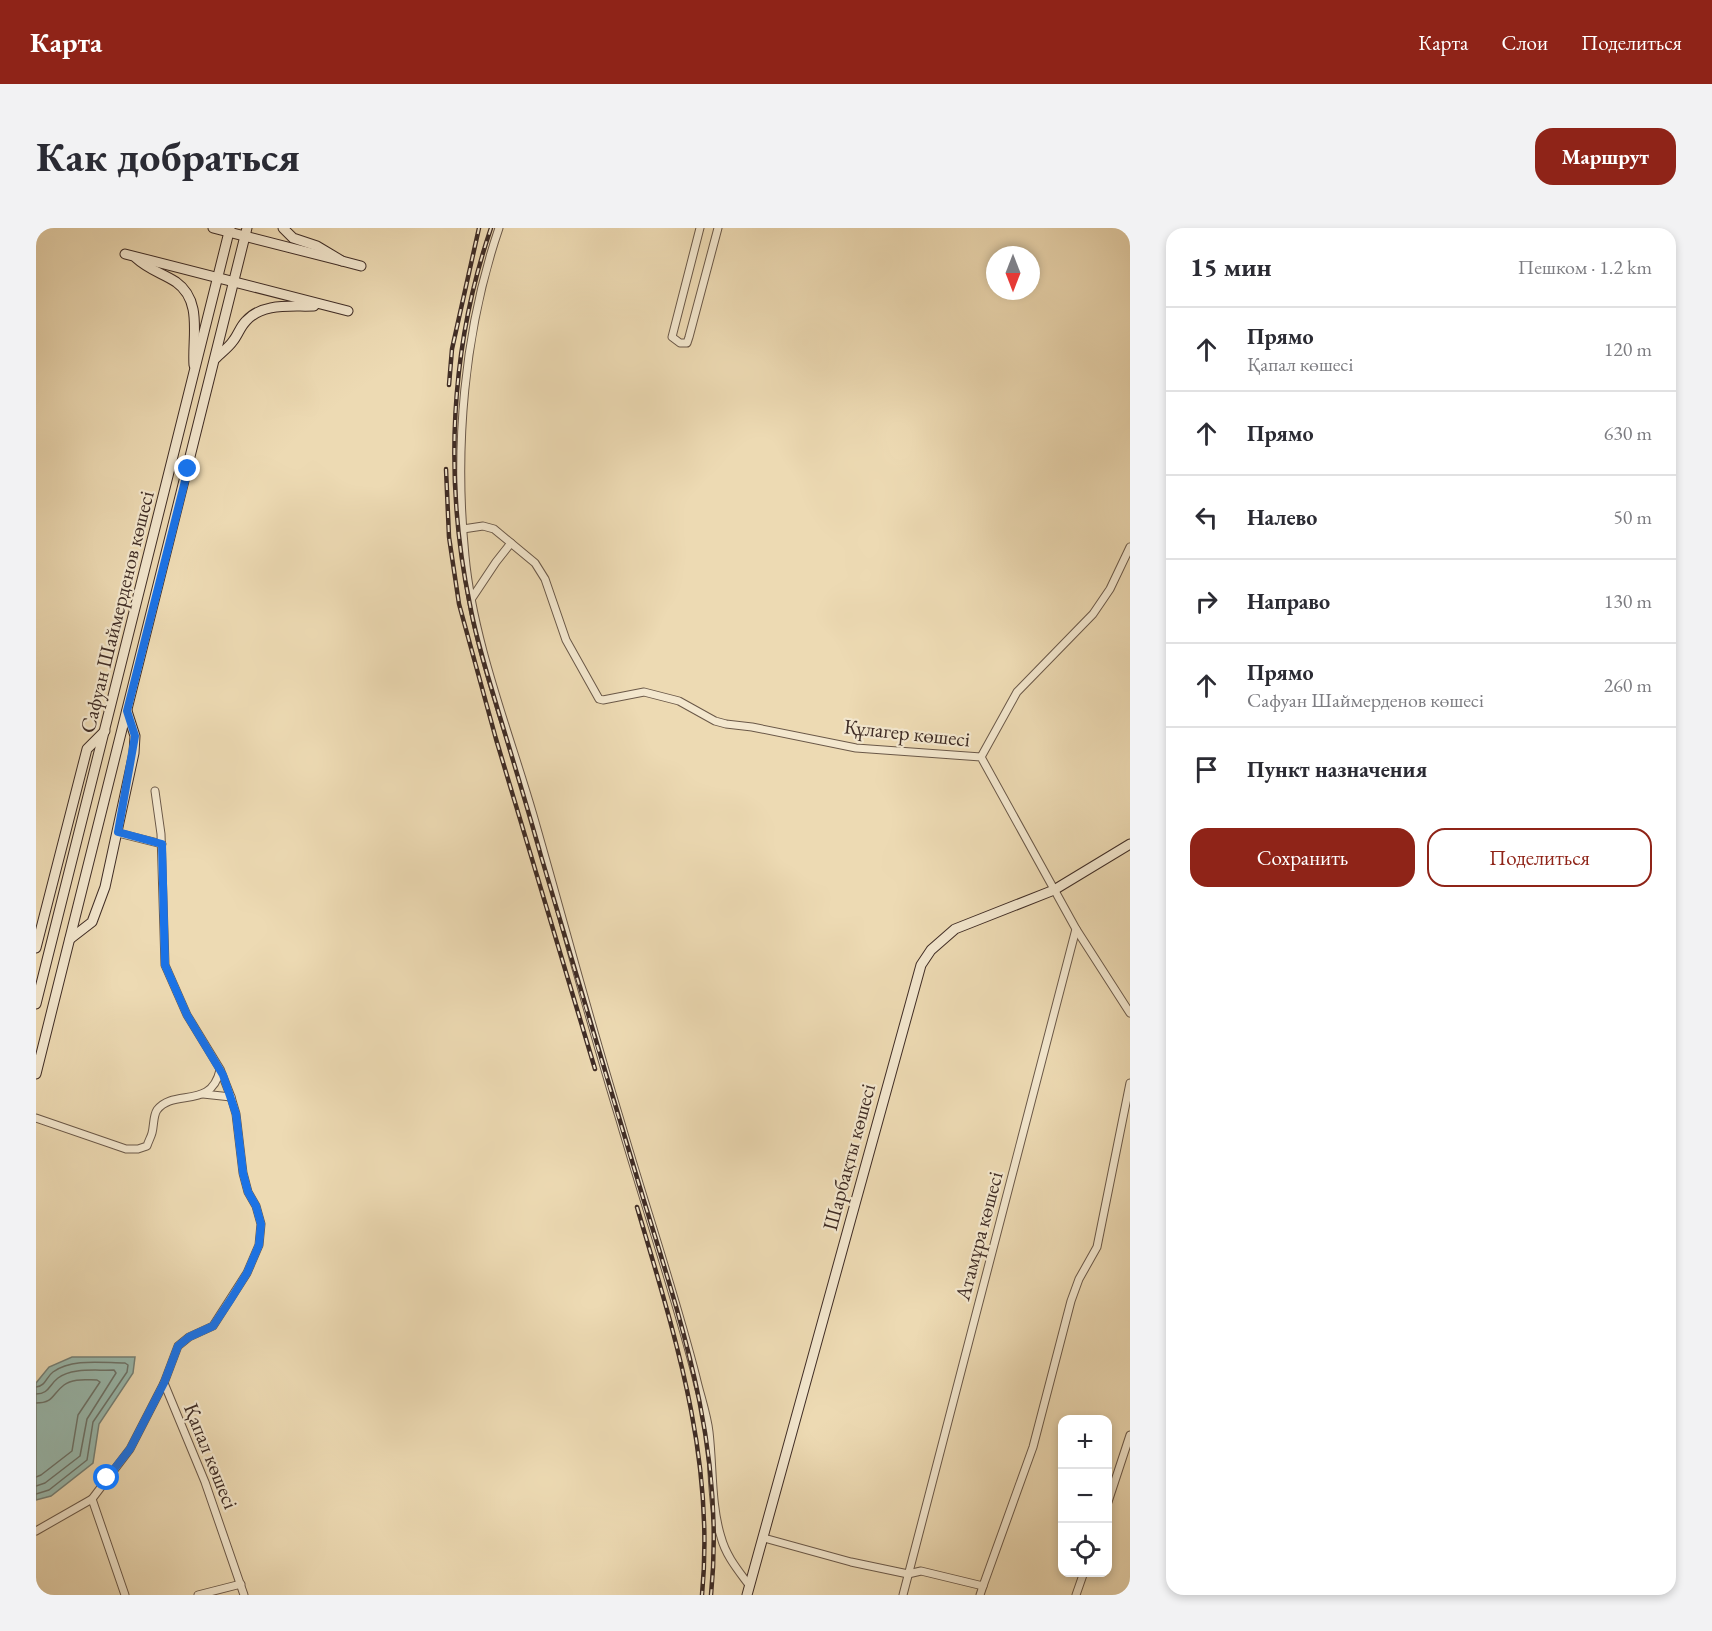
<!DOCTYPE html>
<html lang="ru">
<head>
<meta charset="utf-8">
<style>
  :root { --surface:#fff; --page:#f2f2f3; --text:#2b2b33; --muted:#7c7c81; --line:#e1e1e2; --accent:#8f2418 }
  body { margin:0; font-family:"EB Garamond",serif; background:var(--page); color:var(--text) }
  .controls { position:absolute; right:18px; bottom:18px; display:grid; overflow:hidden; border-radius:12px; box-shadow:0 3px 9px #0003 }
  .controls button { width:54px; height:54px; display:grid; place-items:center; padding:0; border:0; border-bottom:2px solid var(--line); background:var(--surface); color:var(--text); font:30px sans-serif }
  .compass { position:absolute; left:950px; top:18px; width:54px; height:54px; border-radius:50%; background:var(--surface); box-shadow:0 3px 9px #0003; rotate:180deg }
  .stop { position:absolute; width:18px; height:18px; margin:-14px; border:4px solid #1a73e8; border-radius:50%; background:#fff }
  .stop.end { background:#1a73e8; border-color:#fff; box-shadow:0 2px 6px #0008 }
  .list { margin:0; padding:0; list-style:none }
  h2 { display:flex; justify-content:space-between; align-items:center; height:78px; margin:0; padding:0 24px; font-size:26px }
  h2 small { font-size:20px; font-weight:400; color:var(--muted) }
  .list li { display:grid; grid-template-columns:39px 1fr auto; gap:18px; align-items:center; box-sizing:border-box; height:84px; padding:0 24px; border-top:2px solid var(--line) }
  .list b { display:block; font-size:22px; white-space:nowrap }
  .list p { margin:0; font-size:20px; white-space:nowrap; color:var(--muted) }
  .list em { font-size:20px; font-style:normal; color:var(--muted) }
  .actions { display:flex; gap:12px; padding:18px 24px }
  .actions a { flex:1; padding:14px 0; border:2px solid var(--accent); border-radius:18px; text-align:center; font-size:21px; color:var(--accent) }
  .actions .main { background:var(--accent); color:#fff }
  .icon { flex:none; width:33px; height:33px; fill:none; stroke:currentColor; stroke-width:2; stroke-linecap:round; stroke-linejoin:round }
  .map { position:relative; flex:none; width:1094px; height:1367px; overflow:hidden; border-radius:18px }
  header { display:flex; align-items:center; gap:36px; box-sizing:border-box; height:84px; padding:0 30px; background:var(--accent); color:#fff }
  header strong { font-size:28px }
  nav { display:flex; gap:33px; margin-inline-start:auto; font-size:21px }
  .intro { display:flex; align-items:center; justify-content:space-between; box-sizing:border-box; height:144px; padding:0 36px }
  h1 { margin:0; font-size:42px }
  .button { padding:15px 27px; border-radius:18px; background:var(--accent); color:#fff; font-size:21px; font-weight:700 }
  main { display:flex; gap:36px; padding:0 36px }
  aside { flex:1; background:var(--surface); border-radius:18px; box-shadow:0 3px 9px #0003 }
  .map>svg:first-child { display:block }
  .water { fill:#99baaf; stroke:#758178; stroke-width:1.5 }
  .lines { fill:none; stroke-linecap:round; stroke-linejoin:round }
  .shore { stroke:#6c736a; stroke-width:1.5 }
  .street-casing { stroke:#6a5848; stroke-width:9 }
  .secondary-casing { stroke:#3f2c25; stroke-width:11 }
  .street { stroke:#f3e7ce; stroke-width:7 }
  .secondary { stroke:#f3e7ce; stroke-width:9 }
  .rail-casing { stroke:#3f2c25; stroke-width:4.5 }
  .rail { stroke:#f3e7ce; stroke-width:2; stroke-dasharray:7; stroke-linecap:butt }
  .route { stroke:#1a73e8; stroke-width:8 }
  .labels { text-anchor:middle; stroke-width:4.5; stroke-linejoin:round; paint-order:stroke }
  .street-label { font-size:21px; fill:#3f2c25; stroke:#f3e7ce }
</style>
</head>
<body>
<header>
<strong>Карта</strong>
<nav><a>Карта</a><a>Слои</a><a>Поделиться</a></nav>
</header>
<div class="intro"><h1>Как добраться</h1><a class="button">Маршрут</a></div>
<main>
<div class="map">
<svg width="1094" height="1367" viewBox="0 0 1094 1367">
  <rect width="100%" height="100%" fill="#eddab3"/>
  <filter id="stains"><feTurbulence type="fractalNoise" baseFrequency=".00333" numOctaves="4"/><feColorMatrix values="0 0 0 0 .2 0 0 0 0 .09 0 0 0 0 .02 0 0 0 .5 -.17"/></filter>
  <radialGradient id="worn" r=".72"><stop offset=".6" stop-color="#630" stop-opacity="0"/><stop offset="1" stop-color="#630" stop-opacity=".3"/></radialGradient>
  <!-- water -->
  <polygon class="water" points="36,1129 99,1129 97,1145 63,1196 57,1235 15,1268 0,1272 0,1155 13,1139"/>
  <g class="lines">
    <!-- shore -->
    <g class="shore">
      <path d="M0,1159c10,-1 10,-10 17,-15 19,-14 50,-9 72,-9l3,2 -1,7 -34,50 -6,38 -38,30 -13,4"/>
      <path d="M0,1166c13,0 13,-9 22,-16 14,-11 39,-7 56,-8l2,3 -29,46 -7,37 -35,27 -9,3"/>
      <path d="M0,1175c18,0 16,-9 28,-18 9,-7 22,-5 33,-5l3,2 -22,33 -6,36 -31,24 -5,2"/>
    </g>
    <defs>
      <g id="street">
        <path d="M463,0c-35,103 -45,220 -34,328 8,86 44,176 68,259 29,101 56,204 87,305 25,86 54,171 76,257 4,18 11,37 13,55 4,34 2,73 12,105 5,19 17,33 28,48"/>
        <polyline points="664,0 636,109 644,115 651,115 653,109 682,0"/>
        <polyline points="427,301 447,298 458,301 499,335 509,351 530,412 563,471 567,472 608,464 643,473 679,493 690,496 716,499 820,520 945,529 1040,701 867,1367"/>
        <polyline points="436,370 460,334 475,315"/>
        <polyline points="945,529 981,464 1057,386 1074,361 1094,319"/>
        <polyline points="82,605 126,616"/>
        <polyline points="1040,701 1094,785"/>
        <polyline points="167,866 195,869"/>
        <path d="M0,890l90,31h12l9,-3c1,-4 4,-9 5,-13 2,-7 1,-17 5,-23 17,-22 54,0 63,-40"/>
        <polyline points="128,1155 169,1254 208,1367"/>
        <polyline points="56,1271 89,1367"/>
        <polyline points="1072,1274 1094,1207"/>
        <polyline points="0,1303 56,1271 94,1221 128,1155 142,1118 153,1109 177,1098 211,1045 223,1017 225,996 220,978 212,964 207,945 200,886 195,869 184,841 151,787 129,737 125,606 119,563"/>
        <polyline points="728,1310 815,1334 872,1346 885,1343 947,1358 997,1219 1035,1073 1043,1051 1061,1019 1094,855"/>
        <polyline points="0,1366 0,1367"/>
        <polyline points="162,1367 205,1356"/>
        <polyline points="944,1367 947,1358"/>
        <polyline points="1040,1367 1048,1344"/>
      </g>
      <g id="secondary">
        <polyline points="177,0 306,33"/>
        <polyline points="247,0 257,10 281,18 306,33 325,38"/>
        <polyline points="89,26 312,83"/>
        <path d="M100,30c13,12 26,15 40,24 27,19 16,55 18,83"/>
        <path d="M180,130c5,-5 13,-11 17,-17 5,-6 7,-14 13,-20 17,-19 46,-14 68,-15"/>
        <polyline points="34,711 56,694 69,659 98,525 99,508 91,483"/>
        <polyline points="0,720 51,521 69,503"/>
        <polyline points="0,776 194,0"/>
        <polyline points="0,846 211,0"/>
        <polyline points="711,1367 885,737 895,722 919,701 1018,662 1094,616"/>
      </g>
    </defs>
    <!-- street casing -->
    <use href="#street" class="street-casing"/>
    <!-- secondary casing -->
    <use href="#secondary" class="secondary-casing"/>
    <!-- street -->
    <use href="#street" class="street"/>
    <!-- secondary -->
    <use href="#secondary" class="secondary"/>
    <defs>
      <g id="rail">
        <path d="M455,0c-41,120 -47,252 -21,377 6,34 17,68 27,102 15,50 30,99 44,149 34,115 68,230 103,345 41,132 81,254 67,394"/>
        <polyline points="413,157 416,121 443,0"/>
        <polyline points="410,241 413,309 423,376 460,511 559,841"/>
        <path d="M601,979c38,129 78,251 65,388"/>
      </g>
    </defs>
    <!-- rail casing -->
    <use href="#rail" class="rail-casing"/>
    <!-- rail -->
    <use href="#rail" class="rail"/>
  </g>
  <g class="lines">
    <!-- route -->
    <polyline class="route" points="71,1250 94,1221 128,1155 142,1118 153,1109 177,1098 195,1071 211,1045 223,1017 225,996 220,978 212,964 207,945 200,886 187,847 151,787 129,737 126,616 82,604 99,508 91,483 152,241"/>
  </g>
  <g class="labels">
    <!-- street labels -->
    <g class="street-label">
      <text transform="translate(81 384) rotate(-76)" y="7">Сафуан Шаймерденов көшесі</text>
      <text transform="translate(871 505) rotate(6)" y="7">Құлагер көшесі</text>
      <text transform="translate(813 929) rotate(-75)" y="7">Шарбақты көшесі</text>
      <text transform="translate(943 1008) rotate(-75)" y="7">Атамұра көшесі</text>
      <text transform="translate(175 1228) rotate(68)" y="7">Қапал көшесі</text>
    </g>
  </g>
  <rect width="100%" height="100%" filter="url(#stains)"/>
  <rect width="100%" height="100%" fill="url(#worn)"/>
</svg>
<div class="controls">
<button>+</button>
<button>−</button>
<button><svg class="icon" aria-label="locate" viewBox="0 0 24 24"><circle cx="12" cy="12" r="6"/><path d="M12 2v4M12 18v4M2 12h4M18 12h4"/></svg></button>
</div>
<svg class="compass" viewBox="-18 -18 36 36"><path d="M0-13l5 13h-10z" fill="#e53935"/><path d="M0 13l5-13h-10z" fill="#7c7c81"/></svg>
<div class="stop" style="left:71px;top:1250px"></div>
<div class="stop end" style="left:152px;top:241px"></div>
</div>
<aside>
<h2>15 мин<small>Пешком · 1.2 km</small></h2>
<ul class="list">
<li><svg class="icon" aria-label="ahead" viewBox="0 0 24 24"><path d="M12 20V5M6 11l6-6 6 6"/></svg><div><b>Прямо</b><p>Қапал көшесі</p></div><em>120 m</em></li>
<li><svg class="icon" aria-label="ahead" viewBox="0 0 24 24"><path d="M12 20V5M6 11l6-6 6 6"/></svg><div><b>Прямо</b></div><em>630 m</em></li>
<li><svg class="icon" aria-label="left" viewBox="0 0 24 24"><path d="M17 20v-9H6M10 6l-5 5 5 5"/></svg><div><b>Налево</b></div><em>50 m</em></li>
<li><svg class="icon" aria-label="right" viewBox="0 0 24 24"><path d="M7 20v-9h11M14 6l5 5-5 5"/></svg><div><b>Направо</b></div><em>130 m</em></li>
<li><svg class="icon" aria-label="ahead" viewBox="0 0 24 24"><path d="M12 20V5M6 11l6-6 6 6"/></svg><div><b>Прямо</b><p>Сафуан Шаймерденов көшесі</p></div><em>260 m</em></li>
<li><svg class="icon" aria-label="arrive" viewBox="0 0 24 24"><path d="M6 21V4h12l-3 4 3 4H6"/></svg><div><b>Пункт назначения</b></div></li>
</ul>
<div class="actions"><a class="main">Сохранить</a><a>Поделиться</a></div>
</aside>
</main>
</body>
</html>
